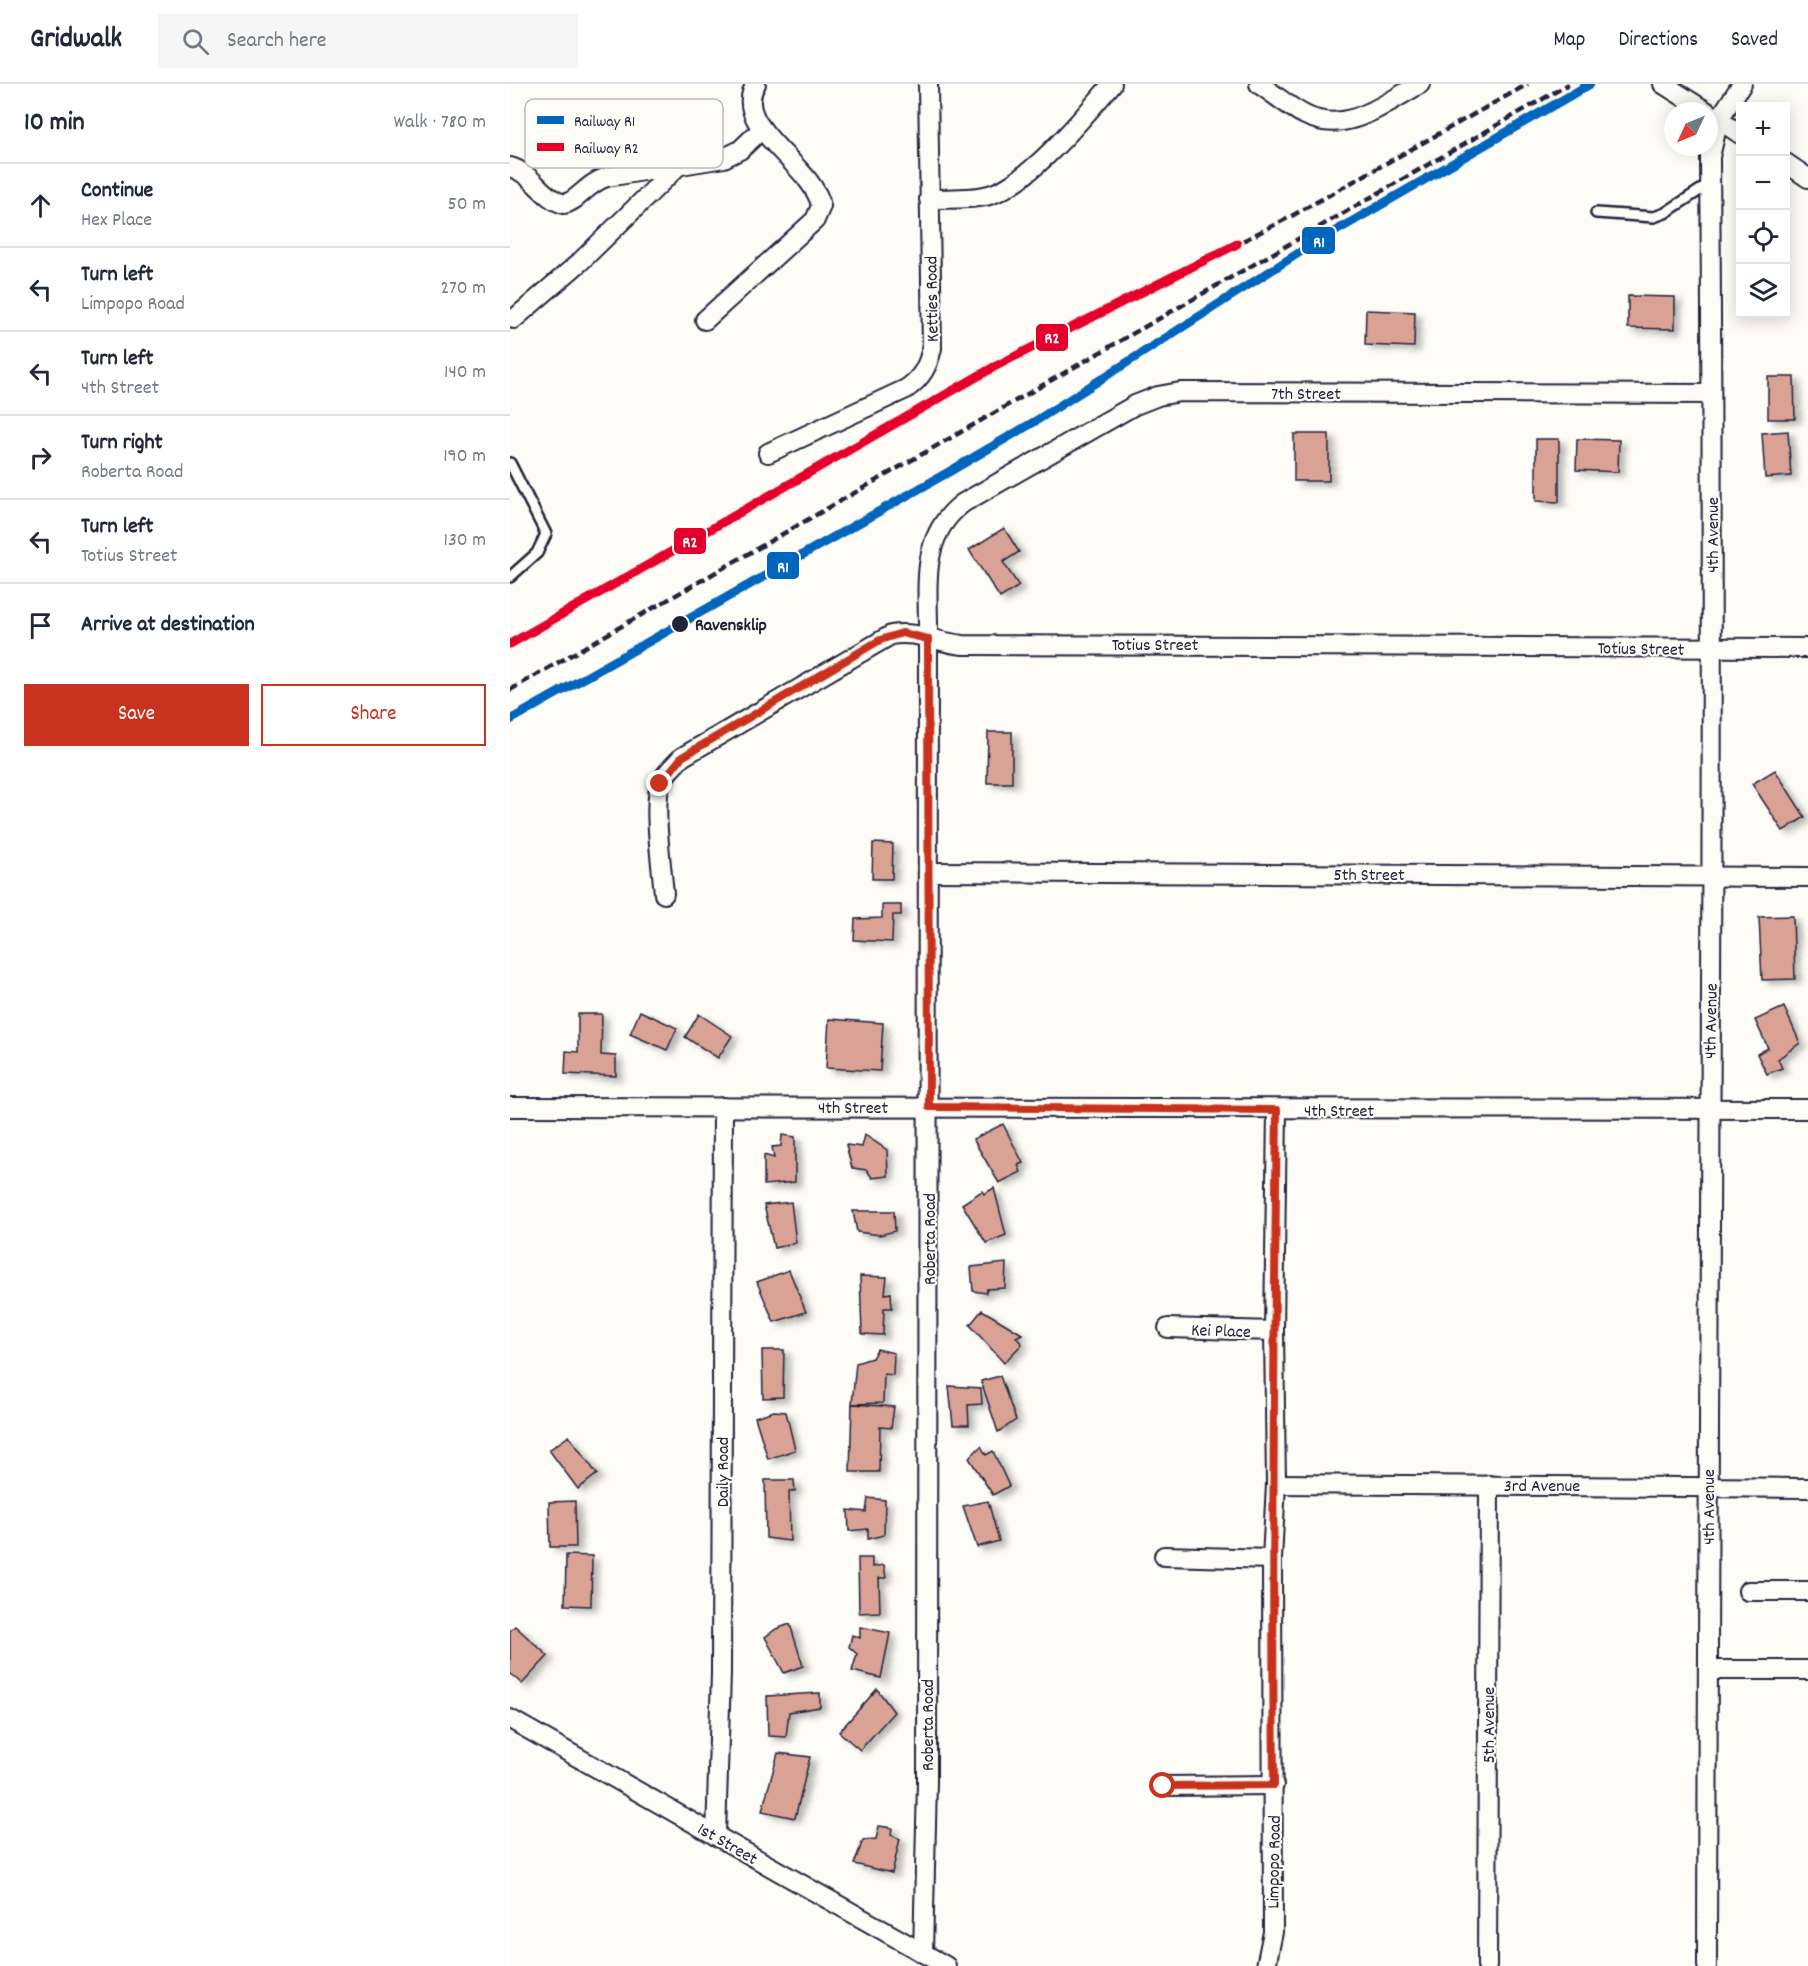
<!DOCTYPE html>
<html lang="en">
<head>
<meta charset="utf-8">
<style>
  :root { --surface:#fff; --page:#f6f6f7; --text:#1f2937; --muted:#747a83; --line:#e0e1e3; --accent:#c8321e }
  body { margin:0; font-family:Dekko,sans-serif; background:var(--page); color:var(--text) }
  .controls { position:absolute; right:18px; top:18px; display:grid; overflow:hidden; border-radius:0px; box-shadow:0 3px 15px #0003 }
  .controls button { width:54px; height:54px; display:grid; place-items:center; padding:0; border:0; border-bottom:2px solid var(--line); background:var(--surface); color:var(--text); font:30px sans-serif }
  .compass { position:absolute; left:1154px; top:18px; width:54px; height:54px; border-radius:50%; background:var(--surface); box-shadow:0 3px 15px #0003; rotate:226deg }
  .stop { position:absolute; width:18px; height:18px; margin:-14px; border:4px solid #c8321e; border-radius:50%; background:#fff }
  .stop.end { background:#c8321e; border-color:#fff; box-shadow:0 2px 6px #0008 }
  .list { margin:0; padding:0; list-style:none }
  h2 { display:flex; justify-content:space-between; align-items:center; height:78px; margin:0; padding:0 24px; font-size:26px }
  h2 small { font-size:20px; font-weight:400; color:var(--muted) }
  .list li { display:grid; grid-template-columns:39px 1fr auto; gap:18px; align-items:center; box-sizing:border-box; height:84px; padding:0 24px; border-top:2px solid var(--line) }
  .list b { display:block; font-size:22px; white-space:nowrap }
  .list p { margin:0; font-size:20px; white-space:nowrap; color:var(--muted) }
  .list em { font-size:20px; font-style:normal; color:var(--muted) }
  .actions { display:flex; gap:12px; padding:18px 24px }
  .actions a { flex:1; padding:14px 0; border:2px solid var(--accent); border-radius:0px; text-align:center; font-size:21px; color:var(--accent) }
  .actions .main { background:var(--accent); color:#fff }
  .icon { flex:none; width:33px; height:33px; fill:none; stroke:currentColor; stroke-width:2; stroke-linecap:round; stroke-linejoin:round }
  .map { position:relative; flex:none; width:1298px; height:1882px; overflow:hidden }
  header { display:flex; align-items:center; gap:36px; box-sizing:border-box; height:84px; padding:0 30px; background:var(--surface); border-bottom:2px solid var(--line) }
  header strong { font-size:28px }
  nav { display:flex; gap:33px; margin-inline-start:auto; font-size:21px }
  .search { width:420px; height:54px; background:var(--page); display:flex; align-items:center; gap:15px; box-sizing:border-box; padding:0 21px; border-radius:0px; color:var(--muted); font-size:22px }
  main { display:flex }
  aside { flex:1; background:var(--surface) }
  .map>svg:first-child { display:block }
  .building { fill:#daa294; stroke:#22223b; stroke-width:1.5; filter:url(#shadow) }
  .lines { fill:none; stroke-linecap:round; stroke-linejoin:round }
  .service-casing { stroke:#22223b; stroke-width:14 }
  .minor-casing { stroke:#22223b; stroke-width:22 }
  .service { stroke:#fdfcf7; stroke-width:9 }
  .minor { stroke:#fdfcf7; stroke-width:18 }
  .rail { stroke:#22223b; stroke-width:4.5; stroke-dasharray:9 4.5; stroke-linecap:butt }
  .rail-1-casing { stroke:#fdfcf7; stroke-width:14 }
  .rail-2-casing { stroke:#fdfcf7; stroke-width:14 }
  .rail-1 { stroke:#0065bd; stroke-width:9 }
  .rail-2 { stroke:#e4002b; stroke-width:9 }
  .route { stroke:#c8321e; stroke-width:8 }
  .stop-dot { fill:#22223b; stroke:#fdfcf7; stroke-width:2 }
  .labels { text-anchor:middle; stroke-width:4.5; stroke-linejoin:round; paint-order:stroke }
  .street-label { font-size:18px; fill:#22223b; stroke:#fdfcf7 }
  .stop-label { font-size:18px; font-weight:bold; fill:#22223b; stroke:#fdfcf7; text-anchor:start }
  .key { fill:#fdfcf7; stroke:#bbbbbf; stroke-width:1.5 }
  .key-label { font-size:16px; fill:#22223b }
  .line-badge { stroke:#fdfcf7; stroke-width:2 }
  .badge-label { font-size:16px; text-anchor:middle; font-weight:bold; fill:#fff }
</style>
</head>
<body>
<header>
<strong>Gridwalk</strong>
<div class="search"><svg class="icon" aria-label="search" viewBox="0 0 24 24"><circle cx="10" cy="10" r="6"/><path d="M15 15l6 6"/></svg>Search here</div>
<nav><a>Map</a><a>Directions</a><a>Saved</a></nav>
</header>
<main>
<aside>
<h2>10 min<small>Walk · 780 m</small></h2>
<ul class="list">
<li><svg class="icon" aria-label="ahead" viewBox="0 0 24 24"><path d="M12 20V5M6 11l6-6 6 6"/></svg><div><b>Continue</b><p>Hex Place</p></div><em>50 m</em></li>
<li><svg class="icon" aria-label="left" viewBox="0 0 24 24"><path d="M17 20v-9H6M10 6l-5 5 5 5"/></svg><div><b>Turn left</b><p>Limpopo Road</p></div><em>270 m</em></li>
<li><svg class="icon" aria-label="left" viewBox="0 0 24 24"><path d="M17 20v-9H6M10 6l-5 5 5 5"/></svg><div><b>Turn left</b><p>4th Street</p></div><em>140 m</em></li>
<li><svg class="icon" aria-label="right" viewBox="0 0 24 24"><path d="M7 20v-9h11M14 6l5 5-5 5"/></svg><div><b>Turn right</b><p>Roberta Road</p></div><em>190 m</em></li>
<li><svg class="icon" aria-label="left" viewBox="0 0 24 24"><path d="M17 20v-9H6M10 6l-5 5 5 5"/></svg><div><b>Turn left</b><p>Totius Street</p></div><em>130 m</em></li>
<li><svg class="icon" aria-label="arrive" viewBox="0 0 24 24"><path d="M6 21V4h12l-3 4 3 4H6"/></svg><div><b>Arrive at destination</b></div></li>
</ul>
<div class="actions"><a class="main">Save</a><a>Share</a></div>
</aside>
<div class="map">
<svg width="1298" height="1882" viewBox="0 0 1298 1882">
  <defs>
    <filter id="shadow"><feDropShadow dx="6" dy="4" stdDeviation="3" flood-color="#0004"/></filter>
  </defs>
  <rect width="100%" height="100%" fill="#fdfcf7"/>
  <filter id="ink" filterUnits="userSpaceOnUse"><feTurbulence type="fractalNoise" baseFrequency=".0167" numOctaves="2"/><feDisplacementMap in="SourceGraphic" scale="12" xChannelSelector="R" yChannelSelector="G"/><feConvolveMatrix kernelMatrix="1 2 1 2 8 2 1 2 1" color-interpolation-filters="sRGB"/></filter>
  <g filter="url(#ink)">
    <!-- building -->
    <g class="building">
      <polygon points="1118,212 1165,213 1165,245 1118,244"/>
      <polygon points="856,226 905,228 904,263 855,261"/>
      <polygon points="1258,293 1284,293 1285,335 1258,335"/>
      <polygon points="1278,347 1281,392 1255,394 1252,349"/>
      <rect x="784" y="350" width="35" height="47"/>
      <polygon points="1026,355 1049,355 1049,418 1026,417"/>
      <polygon points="1067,355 1109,356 1108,388 1066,386"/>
      <polygon points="494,444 509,468 493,478 509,502 490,514 459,466"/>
      <polygon points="478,648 502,648 502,699 477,699"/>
      <polygon points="1265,686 1295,733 1273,747 1242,700"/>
      <polygon points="363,759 383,760 382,795 362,795"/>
      <polygon points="372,821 391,821 391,831 383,831 382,858 344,856 345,835 372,834"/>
      <polygon points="1283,832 1285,895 1252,896 1249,833"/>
      <polygon points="1274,923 1290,959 1268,975 1272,984 1257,990 1247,970 1258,964 1245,936"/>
      <polygon points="130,927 167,944 157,966 120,950"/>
      <polygon points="68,930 92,930 91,971 106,972 106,992 55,990 56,967 68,968"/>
      <polygon points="189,930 222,952 208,974 175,953"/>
      <polygon points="319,935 373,939 370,987 316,984"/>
      <polygon points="493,1040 513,1079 508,1081 511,1088 489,1099 463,1055"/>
      <polygon points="272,1051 285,1053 285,1098 254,1101 254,1071 264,1074 262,1063 271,1062"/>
      <polygon points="355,1051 377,1066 378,1092 362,1094 357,1086 342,1084 336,1061 352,1063"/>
      <polygon points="484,1104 496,1151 476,1159 452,1120 472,1107 474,1110"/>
      <polygon points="281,1118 286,1159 264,1164 254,1121"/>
      <polygon points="343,1127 384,1127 385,1147 370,1151 347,1148"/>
      <polygon points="496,1179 495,1204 477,1205 476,1209 463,1207 461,1183"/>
      <polygon points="279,1186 296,1228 264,1238 247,1198"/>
      <polygon points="350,1192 377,1193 375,1210 381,1209 382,1224 374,1224 373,1251 352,1250"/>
      <polygon points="472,1226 512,1250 506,1253 512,1260 494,1279 460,1241"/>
      <polygon points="367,1265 384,1269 383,1291 374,1290 373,1319 342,1320 346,1279 362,1274"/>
      <polygon points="252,1266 274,1266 273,1313 253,1314"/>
      <polygon points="490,1292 506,1336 488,1348 471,1297"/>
      <polygon points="439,1302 471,1304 472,1320 458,1321 459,1341 443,1341"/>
      <polygon points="342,1320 384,1323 381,1344 370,1343 369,1388 340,1388"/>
      <polygon points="264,1327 276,1328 285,1366 258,1375 245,1333"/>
      <polygon points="59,1352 87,1390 68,1405 39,1366"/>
      <polygon points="471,1362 476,1371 483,1367 499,1402 483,1411 459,1374"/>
      <polygon points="255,1396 284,1396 285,1407 279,1407 280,1457 256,1454"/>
      <polygon points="358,1414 375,1416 374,1451 358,1455 358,1445 339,1447 338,1426 356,1428"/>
      <polygon points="65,1417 66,1463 40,1463 39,1418"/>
      <polygon points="478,1417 489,1457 467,1463 453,1422"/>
      <polygon points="56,1471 82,1472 81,1522 55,1521"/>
      <polygon points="348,1474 362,1474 362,1483 374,1481 376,1494 369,1494 370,1528 349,1529"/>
      <polygon points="280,1540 293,1582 274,1589 255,1553 266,1545"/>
      <polygon points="5,1542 38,1572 12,1600 0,1589 0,1547"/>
      <polygon points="350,1543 380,1549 371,1594 342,1587 347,1570 339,1563 342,1551 350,1554"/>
      <polygon points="367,1605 384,1628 350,1666 329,1648"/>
      <polygon points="310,1609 310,1623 279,1628 276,1653 258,1652 257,1612"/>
      <polygon points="268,1669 300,1673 285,1734 252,1727"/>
      <polygon points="369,1742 382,1744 381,1751 390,1755 382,1789 344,1780 353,1756 366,1755"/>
    </g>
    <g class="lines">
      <defs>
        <g id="service">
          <polyline points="1086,129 1144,133 1155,129 1201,99"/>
          <polyline points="0,379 36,450 27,469 0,493"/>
        </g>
        <g id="minor">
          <path d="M749,0c15,10 30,23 46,31 41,21 80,-12 115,-31"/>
          <polyline points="1153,0 1196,27"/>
          <polyline points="1199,29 1230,50"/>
          <polyline points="1276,79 1298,94"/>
          <path d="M0,83c23,6 31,31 54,37 13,-2 23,-21 43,-27l117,-19 16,-8 22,-21"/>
          <path d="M419,115c20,-1 41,1 60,-4 39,-10 97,-81 123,-111"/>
          <polyline points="4,235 70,178 169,81"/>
          <path d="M195,236l110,-100 6,-14c-7,-41 -92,-80 -65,-122"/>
          <path d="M258,369l138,-64c16,-11 22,-23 26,-41l-4,-264"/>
          <polyline points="420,788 1298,793"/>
          <path d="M154,810c-2,-25 -12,-91 -3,-112 5,-10 14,-17 21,-25l209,-122c24,-5 48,8 72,10l845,3"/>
          <polyline points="0,1023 1298,1025"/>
          <polyline points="658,1244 764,1247"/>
          <polyline points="766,1400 1298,1404"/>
          <polyline points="654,1472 762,1475"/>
          <polyline points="1238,1507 1298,1507"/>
          <polyline points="1198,1586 1298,1586"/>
          <polyline points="0,1635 436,1882"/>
          <polyline points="653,1702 764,1701"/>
          <polyline points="206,1752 211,1589 213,1023"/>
          <path d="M413,1869l4,-171 1,-1143c1,-51 -10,-102 35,-136l172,-98 23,-9 22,-4 531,2"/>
          <polyline points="756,1882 763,1848 762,1475 766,1400 764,1247 767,1026"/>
          <polyline points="977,1882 979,1401"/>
          <path d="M1197,1882c1,-603 8,-1206 3,-1809l9,-38 23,-35"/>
        </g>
      </defs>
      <!-- service casing -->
      <use href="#service" class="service-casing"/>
      <!-- minor casing -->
      <use href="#minor" class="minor-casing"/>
      <!-- service -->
      <use href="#service" class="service"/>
      <!-- minor -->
      <use href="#minor" class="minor"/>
      <!-- rail -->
      <g class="rail">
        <polyline points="0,560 484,283 778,134 1018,0"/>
        <polyline points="0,606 1059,0"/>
        <polyline points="0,636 437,389 524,338 798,163 1080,0"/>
      </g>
      <defs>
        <polyline id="rail-1" points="0,636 437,389 524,338 798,163 1080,0"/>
        <polyline id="rail-2" points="0,560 484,283 727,160"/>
      </defs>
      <!-- rail-1 casing -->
      <use href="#rail-1" class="rail-1-casing"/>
      <!-- rail-2 casing -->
      <use href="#rail-2" class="rail-2-casing"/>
      <!-- rail-1 -->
      <use href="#rail-1" class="rail-1"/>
      <!-- rail-2 -->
      <use href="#rail-2" class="rail-2"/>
    </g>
  </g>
  <g class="lines" filter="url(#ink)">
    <!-- route -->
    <path class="route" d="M150,700l22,-27 198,-117 22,-7 26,6 1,468 348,3c-3,225 -5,450 -3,675l-111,1"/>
  </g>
  <!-- markers -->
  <circle class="stop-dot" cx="170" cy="540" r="9"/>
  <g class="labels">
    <!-- street labels -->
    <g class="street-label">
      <text transform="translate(421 215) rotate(-91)" y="6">Ketties Road</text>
      <text x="796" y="315">7th Street</text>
      <text transform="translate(1202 451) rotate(-90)" y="6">4th Avenue</text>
      <text x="645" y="566">Totius Street</text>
      <text transform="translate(1131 564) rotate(1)" y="6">Totius Street</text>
      <text x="859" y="796">5th Street</text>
      <text transform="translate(1200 937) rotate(-89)" y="6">4th Avenue</text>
      <text x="343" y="1029">4th Street</text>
      <text x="829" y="1032">4th Street</text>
      <text transform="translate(419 1155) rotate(-90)" y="6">Roberta Road</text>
      <text transform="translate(711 1246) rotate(2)" y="6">Kei Place</text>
      <text transform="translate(212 1388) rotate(-90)" y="6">Daily Road</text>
      <text x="1032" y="1407">3rd Avenue</text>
      <text transform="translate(1198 1423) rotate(-90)" y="6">4th Avenue</text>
      <text transform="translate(417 1641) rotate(-90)" y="6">Roberta Road</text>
      <text transform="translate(978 1641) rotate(-90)" y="6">5th Avenue</text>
      <text transform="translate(218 1759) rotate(30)" y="6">1st Street</text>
      <text transform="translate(763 1778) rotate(-89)" y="6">Limpopo Road</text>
    </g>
    <!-- stop labels -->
    <g class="stop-label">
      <text x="185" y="546">Ravensklip</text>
    </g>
  </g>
  <!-- legend -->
  <rect x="15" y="15" width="198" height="69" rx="9" class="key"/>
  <rect x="27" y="32" width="27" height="8" fill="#0065bd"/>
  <rect x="27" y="59" width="27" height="8" fill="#e4002b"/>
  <g class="key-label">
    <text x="64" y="42">Railway R1</text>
    <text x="64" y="69">Railway R2</text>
  </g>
  <g class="line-badge">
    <rect x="791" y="142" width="35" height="29" rx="6" fill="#0065bd"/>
    <rect x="525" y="239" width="34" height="29" rx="6" fill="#e4002b"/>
    <rect x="163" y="443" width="34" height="28" rx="6" fill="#e4002b"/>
    <rect x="256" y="467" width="34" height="29" rx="6" fill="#0065bd"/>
  </g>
  <g class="badge-label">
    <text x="809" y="163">R1</text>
    <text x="542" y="259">R2</text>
    <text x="180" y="463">R2</text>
    <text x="273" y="488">R1</text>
  </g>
</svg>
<div class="controls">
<button>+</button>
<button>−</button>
<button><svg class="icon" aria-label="locate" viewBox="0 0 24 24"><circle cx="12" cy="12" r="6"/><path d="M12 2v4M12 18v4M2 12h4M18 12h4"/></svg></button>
<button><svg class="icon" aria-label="layers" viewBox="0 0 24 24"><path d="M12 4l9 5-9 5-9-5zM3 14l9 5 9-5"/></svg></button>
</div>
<svg class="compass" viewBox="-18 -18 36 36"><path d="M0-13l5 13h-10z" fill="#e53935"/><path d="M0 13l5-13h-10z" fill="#747a83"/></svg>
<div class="stop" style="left:653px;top:1702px"></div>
<div class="stop end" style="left:150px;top:700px"></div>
</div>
</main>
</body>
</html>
